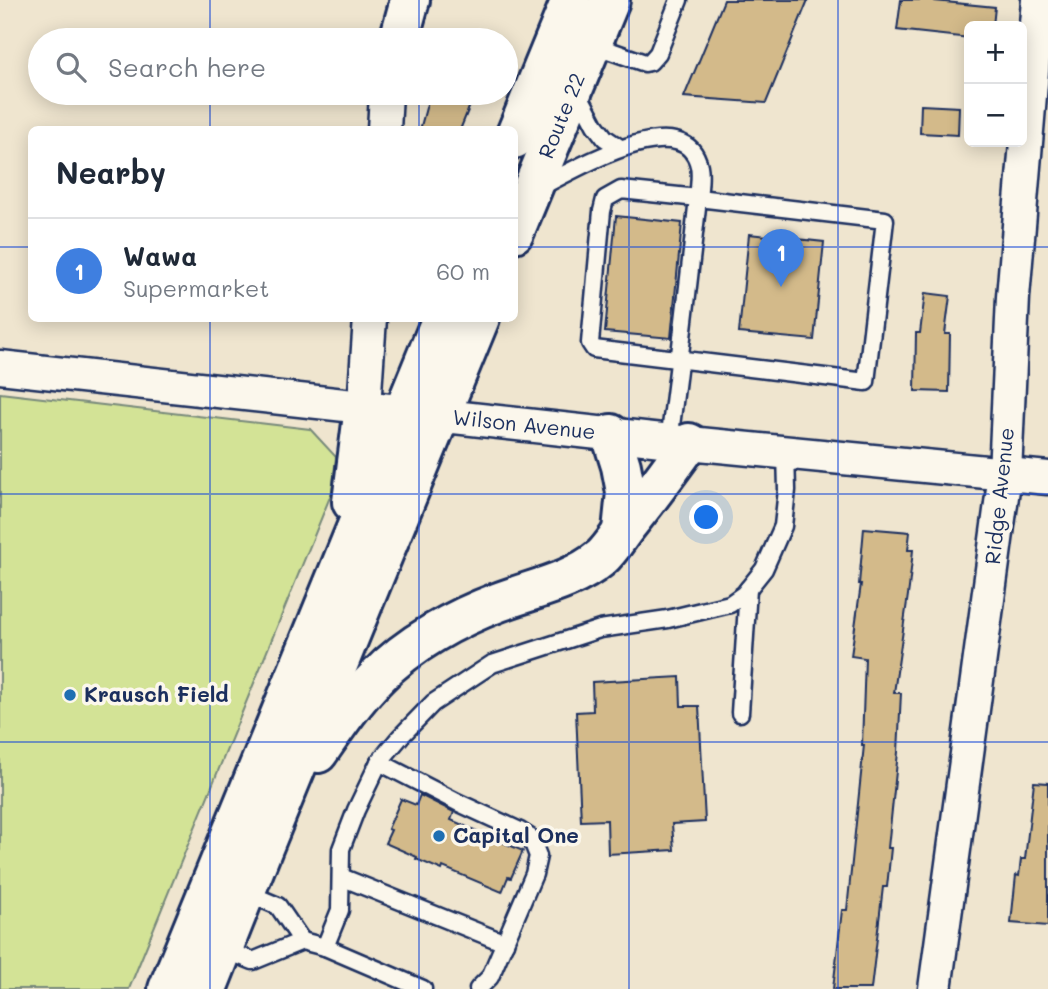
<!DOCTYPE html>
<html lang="en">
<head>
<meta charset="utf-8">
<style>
  :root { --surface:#fff; --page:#f6f6f7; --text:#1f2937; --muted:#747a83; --line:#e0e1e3; --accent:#0f766e }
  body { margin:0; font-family:Mali,sans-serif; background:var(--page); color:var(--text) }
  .controls { position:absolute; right:21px; top:21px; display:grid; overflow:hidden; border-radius:10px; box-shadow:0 4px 18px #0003 }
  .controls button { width:63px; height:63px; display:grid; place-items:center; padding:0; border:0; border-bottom:2px solid var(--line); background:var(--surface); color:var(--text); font:35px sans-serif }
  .you { position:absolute; left:707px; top:518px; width:24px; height:24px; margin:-18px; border:5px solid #fff; border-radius:50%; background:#1a73e8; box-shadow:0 0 0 10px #1a73e833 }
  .badge { display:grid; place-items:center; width:46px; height:46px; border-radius:50%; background:var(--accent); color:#fff; font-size:23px; font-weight:700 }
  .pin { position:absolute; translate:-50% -58px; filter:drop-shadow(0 2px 4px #0008) }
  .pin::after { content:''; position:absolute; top:37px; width:24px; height:21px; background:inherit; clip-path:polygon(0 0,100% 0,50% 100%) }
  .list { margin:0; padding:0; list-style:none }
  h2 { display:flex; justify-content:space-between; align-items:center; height:91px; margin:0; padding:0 28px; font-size:30px }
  h2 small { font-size:23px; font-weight:400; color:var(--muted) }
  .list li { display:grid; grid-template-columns:46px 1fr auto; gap:21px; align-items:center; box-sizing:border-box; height:105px; padding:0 28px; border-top:2px solid var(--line) }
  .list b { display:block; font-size:26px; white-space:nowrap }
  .list p { margin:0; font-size:23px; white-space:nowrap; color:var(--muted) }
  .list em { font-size:23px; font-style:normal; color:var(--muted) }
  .icon { flex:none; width:38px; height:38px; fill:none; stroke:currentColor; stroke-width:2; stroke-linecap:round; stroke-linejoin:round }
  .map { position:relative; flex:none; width:1048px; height:989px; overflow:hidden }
  .search { position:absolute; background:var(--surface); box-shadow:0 4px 18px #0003; left:28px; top:28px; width:490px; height:77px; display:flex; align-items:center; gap:18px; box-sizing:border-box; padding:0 24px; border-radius:38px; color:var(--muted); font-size:26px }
  .panel { position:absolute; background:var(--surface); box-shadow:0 4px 18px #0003; left:28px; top:126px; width:490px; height:196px; border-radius:10px }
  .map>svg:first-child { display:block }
  .green { fill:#d3e396; stroke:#77897a; stroke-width:2 }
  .building { fill:#d3ba8a; stroke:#1b2f5e; stroke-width:2 }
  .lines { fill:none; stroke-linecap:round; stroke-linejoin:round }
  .lane-casing { stroke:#1b2f5e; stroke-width:21 }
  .street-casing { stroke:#1b2f5e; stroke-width:37 }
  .highway-casing { stroke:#1b2f5e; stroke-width:44 }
  .lane { stroke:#fbf7ec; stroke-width:16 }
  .street { stroke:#fbf7ec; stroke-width:32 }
  .highway { stroke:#fbf7ec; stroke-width:38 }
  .grid { fill:none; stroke:#1d4ed8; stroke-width:2; stroke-opacity:0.55 }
  .poi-dot { fill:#1f6fb2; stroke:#fbf7ec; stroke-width:2.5 }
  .labels { text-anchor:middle; stroke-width:7; stroke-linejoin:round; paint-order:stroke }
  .street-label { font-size:21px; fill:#1b2f5e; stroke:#fbf7ec }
  .poi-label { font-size:21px; font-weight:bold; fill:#1b2f5e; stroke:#fbf7ec; text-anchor:start }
</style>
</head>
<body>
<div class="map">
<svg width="1048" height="989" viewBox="0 0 1048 989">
  <rect width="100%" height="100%" fill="#efe5cf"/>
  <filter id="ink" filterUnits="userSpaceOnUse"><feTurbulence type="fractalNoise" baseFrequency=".0143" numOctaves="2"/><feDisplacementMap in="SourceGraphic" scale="14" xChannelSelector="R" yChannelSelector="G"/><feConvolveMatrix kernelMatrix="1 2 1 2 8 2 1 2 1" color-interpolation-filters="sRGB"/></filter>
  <g filter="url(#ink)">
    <!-- green -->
    <polygon class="green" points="0,393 310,429 336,457 332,492 129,989 0,989"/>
    <!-- building -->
    <g class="building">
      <polygon points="724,0 808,0 766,103 684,97"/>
      <polygon points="901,0 935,0 935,1 995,7 993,26 969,26 969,38 897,30"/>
      <polygon points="430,93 475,93 460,130 420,130"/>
      <polygon points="921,105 959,107 958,135 920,133"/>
      <polygon points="616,216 682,223 671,338 605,332"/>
      <polygon points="749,234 824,242 814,340 739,333"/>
      <polygon points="925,293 950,296 945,334 950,334 949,392 915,391 916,333 920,333"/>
      <polygon points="864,528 910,532 908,550 913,550 909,588 894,693 901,693 898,752 888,848 891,848 887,887 883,887 871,989 833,989 842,910 847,910 864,745 862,745 865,658 851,656 861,584 859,584"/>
      <polygon points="680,677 681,706 699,706 705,822 672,824 674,850 608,854 607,820 581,821 576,712 593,711 592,682"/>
      <polygon points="1034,782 1048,783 1048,926 1011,923 1016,875 1019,876 1021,859 1025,859"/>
      <polygon points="420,795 454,812 451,820 523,851 511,878 508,877 502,892 443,867 442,870 416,859 417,857 385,843 391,830 388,829 401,799 416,805"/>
    </g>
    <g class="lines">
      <defs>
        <g id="lane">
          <polyline points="591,44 645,63 650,62 658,53 679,0"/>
          <polyline points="576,89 595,125 605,138 620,148"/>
          <path d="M538,188c31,-15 147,-86 161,-22 2,9 0,22 -1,32l-77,-8 -16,9 -3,12 -12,132 4,6 272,33 19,-162 -187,-22c-9,81 -18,162 -29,243"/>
          <polyline points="740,713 748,589"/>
          <polyline points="341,877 505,943"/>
          <polyline points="245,892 278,906 302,941"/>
          <polyline points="325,947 340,910 341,849 356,810 379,762"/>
          <polyline points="223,949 253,961 302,941 325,947 423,989"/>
          <polyline points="478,989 490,977 534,874 538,856 531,838 520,831 457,802 379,762 400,737 433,703 492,664 600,629 668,619 730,604 744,594 764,569 783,526 787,490 786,452"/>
        </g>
        <g id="street">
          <polyline points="384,130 386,93"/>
          <polyline points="0,367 689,443 1048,478"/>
          <polyline points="364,407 370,318"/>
          <polyline points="935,989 1005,474 1013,297 1038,0"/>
        </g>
        <g id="highway">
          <polyline points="399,40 410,0"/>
          <polyline points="514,139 571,0"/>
          <polyline points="514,233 610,0"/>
          <polyline points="611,434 621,466 626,492 622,531"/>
          <polyline points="352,502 364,407"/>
          <path d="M318,753c18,-26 36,-53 59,-76 31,-33 79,-59 122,-75 34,-13 73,-20 102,-44 10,-9 18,-23 27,-34 21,-26 41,-53 61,-81"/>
          <polyline points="168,989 442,318"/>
          <polyline points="207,989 263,848 480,318"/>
        </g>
      </defs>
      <!-- lane casing -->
      <use href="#lane" class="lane-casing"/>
      <!-- street casing -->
      <use href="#street" class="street-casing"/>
      <!-- highway casing -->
      <use href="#highway" class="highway-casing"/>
      <!-- lane -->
      <use href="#lane" class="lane"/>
      <!-- street -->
      <use href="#street" class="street"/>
      <!-- highway -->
      <use href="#highway" class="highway"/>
    </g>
  </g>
  <!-- grid -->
  <path class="grid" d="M210,0v40M419,0v40M629,0v989M838,0v989M210,93v37M419,93v37M0,247h32M514,247h534M210,318v671M419,318v671M0,494h1048M0,742h1048"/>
  <!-- markers -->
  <g class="poi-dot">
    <circle cx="70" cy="695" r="7"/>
    <circle cx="439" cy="836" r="7"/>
  </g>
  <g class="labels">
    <!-- street labels -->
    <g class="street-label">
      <text transform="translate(562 116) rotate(-68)" y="7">Route 22</text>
      <text transform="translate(524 425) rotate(6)" y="7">Wilson Avenue</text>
      <text transform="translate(1000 496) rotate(-84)" y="7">Ridge Avenue</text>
    </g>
    <!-- poi labels -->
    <g class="poi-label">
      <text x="84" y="702">Krausch Field</text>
      <text x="453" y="843">Capital One</text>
    </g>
  </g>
</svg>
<div class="controls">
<button>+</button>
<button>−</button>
</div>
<div class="you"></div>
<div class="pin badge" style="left:781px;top:287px;background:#3f7fe0">1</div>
<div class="search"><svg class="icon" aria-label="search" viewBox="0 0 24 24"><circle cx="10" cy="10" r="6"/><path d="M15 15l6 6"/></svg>Search here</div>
<section class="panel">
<h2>Nearby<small></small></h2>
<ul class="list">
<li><span class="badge" style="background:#3f7fe0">1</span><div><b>Wawa</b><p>Supermarket</p></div><em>60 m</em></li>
</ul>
</section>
</div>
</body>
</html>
